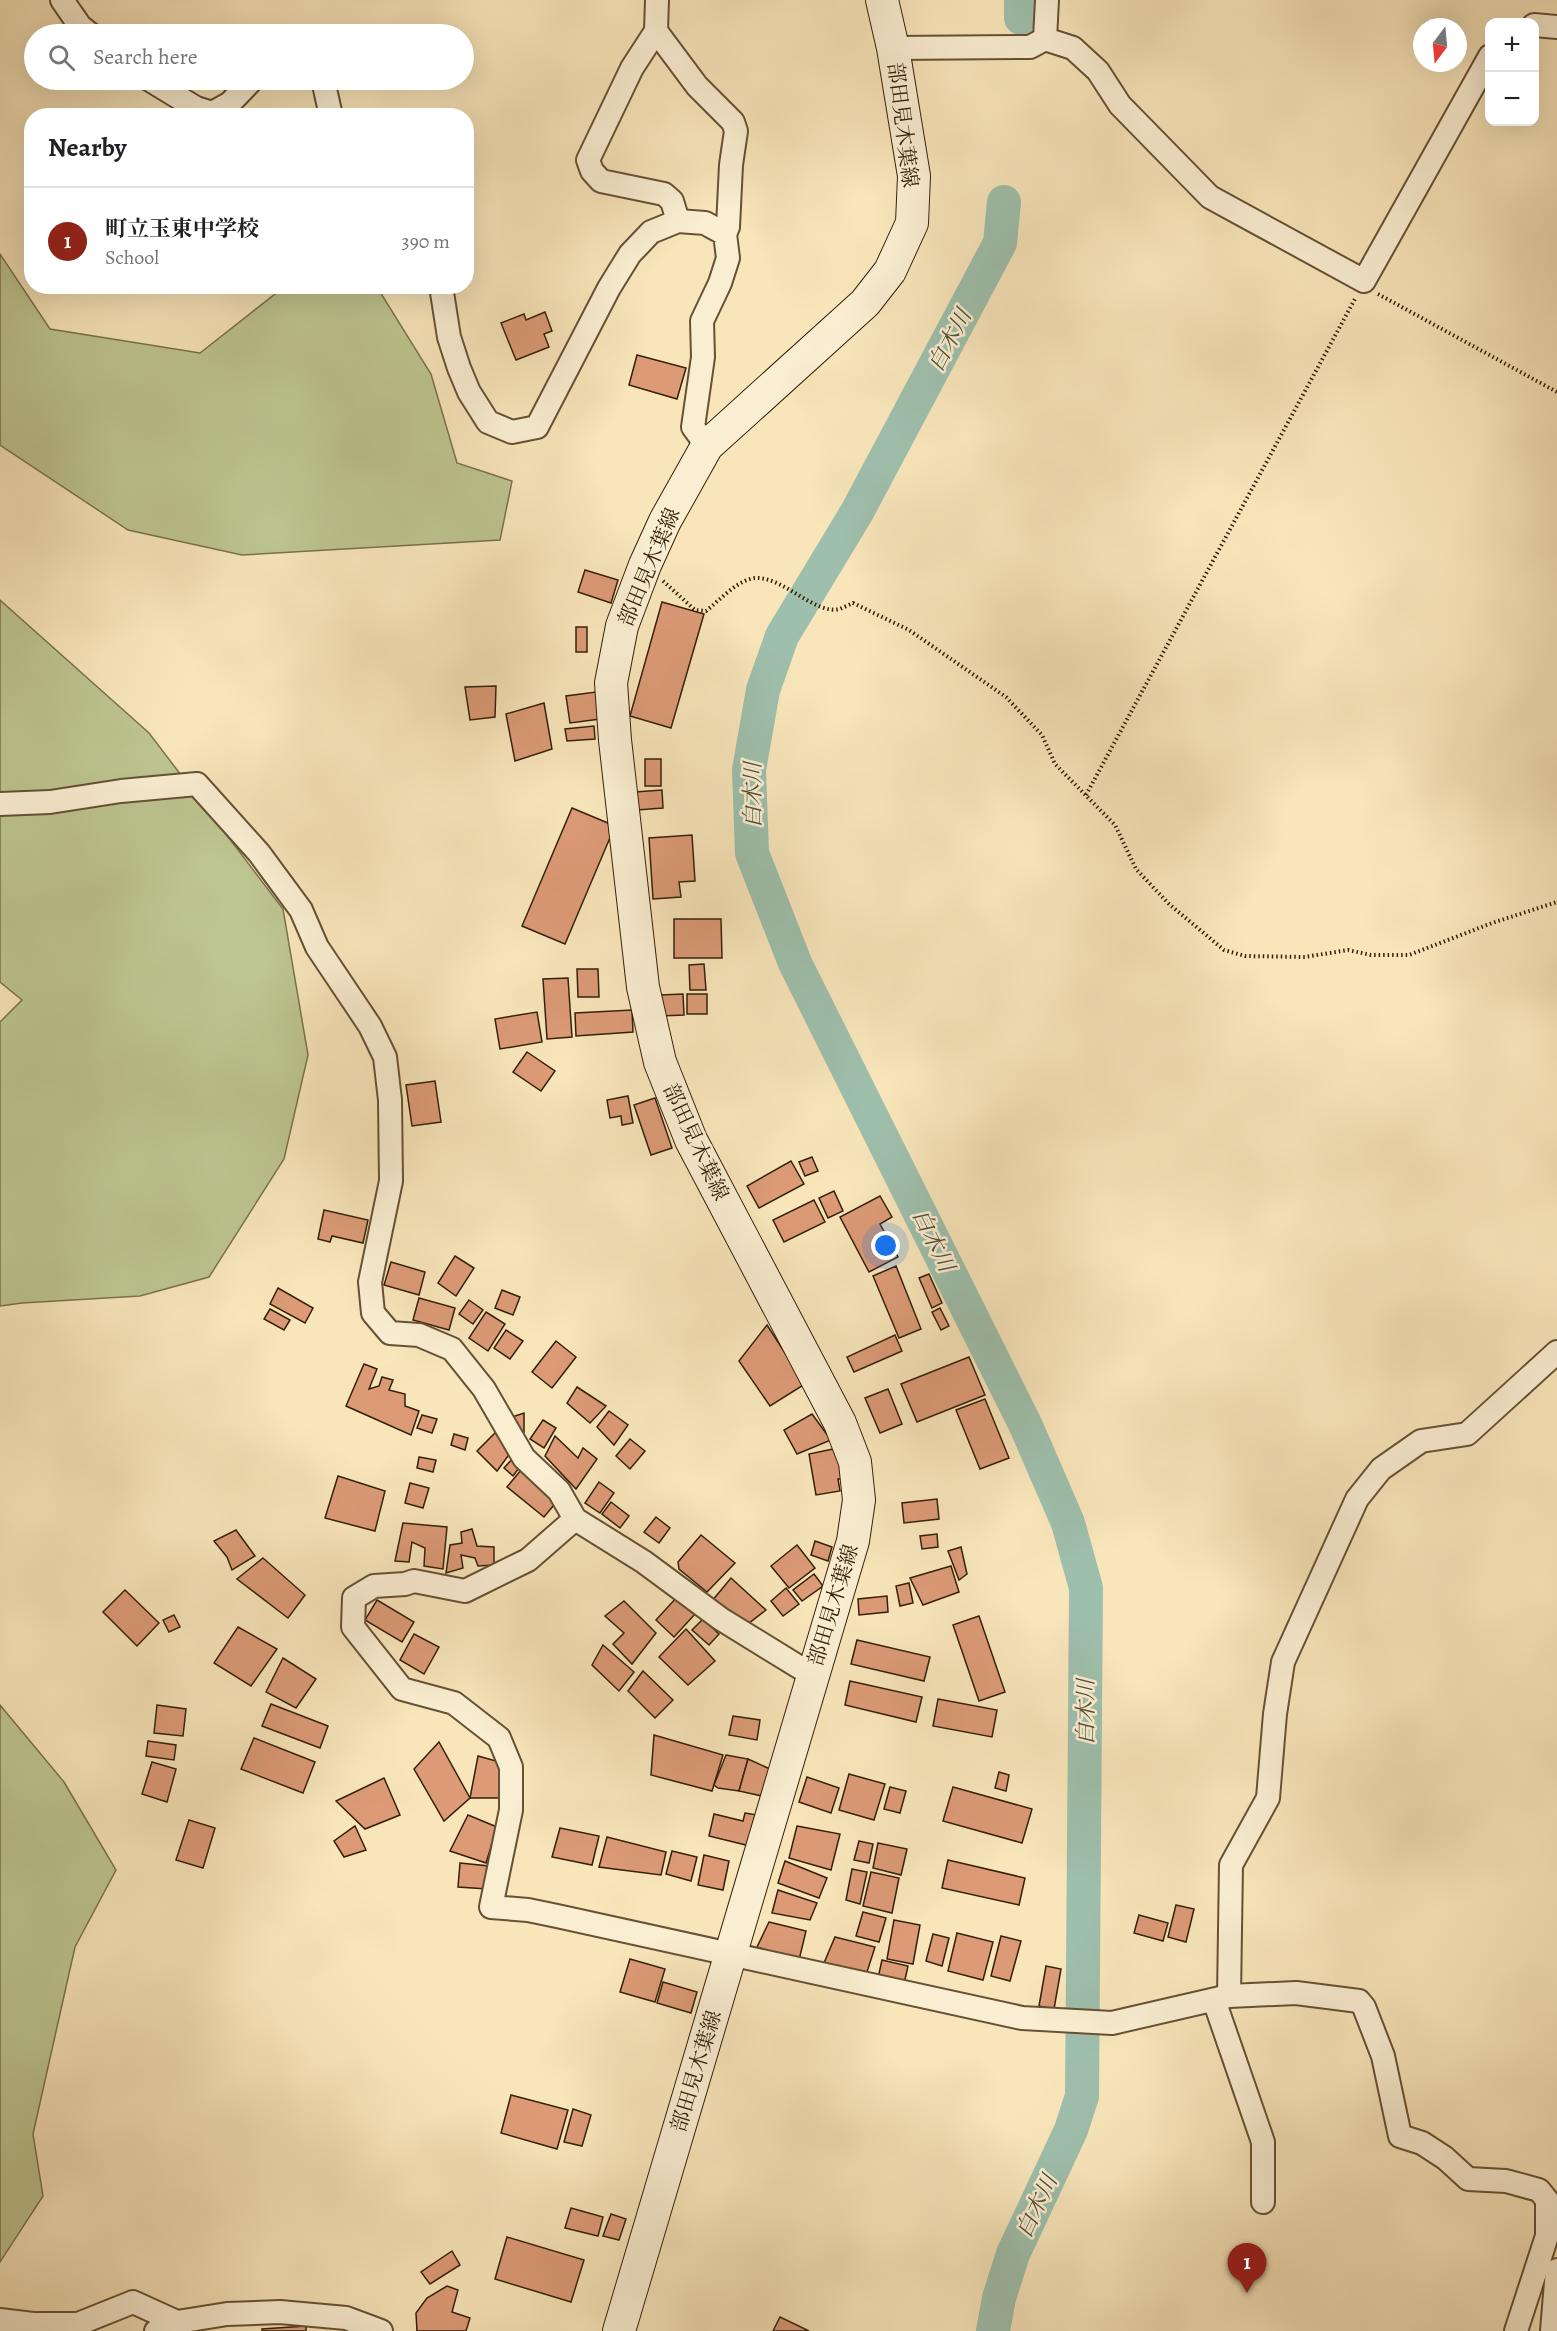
<!DOCTYPE html>
<html lang="en">
<head>
<meta charset="utf-8">
<style>
  :root { --surface:#fff; --page:#f2f2f2; --text:#202124; --muted:#757577; --line:#e0e0e0; --accent:#8f2418 }
  body { margin:0; font-family:Alegreya,"Noto Serif JP",serif; background:var(--page); color:var(--text) }
  .controls { position:absolute; right:18px; top:18px; display:grid; overflow:hidden; border-radius:12px; box-shadow:0 6px 24px #0002 }
  .controls button { width:54px; height:54px; display:grid; place-items:center; padding:0; border:0; border-bottom:2px solid var(--line); background:var(--surface); color:var(--text); font:30px sans-serif }
  .compass { position:absolute; left:1413px; top:18px; width:54px; height:54px; border-radius:50%; background:var(--surface); box-shadow:0 6px 24px #0002; rotate:196deg }
  .you { position:absolute; left:886px; top:1246px; width:21px; height:21px; margin:-15px; border:4px solid #fff; border-radius:50%; background:#1a73e8; box-shadow:0 0 0 9px #1a73e833 }
  .badge { display:grid; place-items:center; width:39px; height:39px; border-radius:50%; background:var(--accent); color:#fff; font-size:20px; font-weight:700 }
  .pin { position:absolute; translate:-50% -50px; filter:drop-shadow(0 2px 3px #0008) }
  .pin::after { content:''; position:absolute; top:32px; width:21px; height:18px; background:inherit; clip-path:polygon(0 0,100% 0,50% 100%) }
  .list { margin:0; padding:0; list-style:none }
  h2 { display:flex; justify-content:space-between; align-items:center; height:78px; margin:0; padding:0 24px; font-size:26px }
  h2 small { font-size:20px; font-weight:400; color:var(--muted) }
  .list li { display:grid; grid-template-columns:39px 1fr auto; gap:18px; align-items:center; box-sizing:border-box; height:108px; padding:0 24px; border-top:2px solid var(--line) }
  .list b { display:block; font-size:22px; white-space:nowrap }
  .list p { margin:0; font-size:20px; white-space:nowrap; color:var(--muted) }
  .list em { font-size:20px; font-style:normal; color:var(--muted) }
  .icon { flex:none; width:33px; height:33px; fill:none; stroke:currentColor; stroke-width:2; stroke-linecap:round; stroke-linejoin:round }
  .map { position:relative; flex:none; width:1557px; height:2331px; overflow:hidden }
  .search { position:absolute; background:var(--surface); box-shadow:0 6px 24px #0002; left:24px; top:24px; width:450px; height:66px; display:flex; align-items:center; gap:15px; box-sizing:border-box; padding:0 21px; border-radius:33px; color:var(--muted); font-size:22px }
  .panel { position:absolute; background:var(--surface); box-shadow:0 6px 24px #0002; left:24px; top:108px; width:450px; height:186px; border-radius:24px }
  .map>svg:first-child { display:block }
  .green { fill:#bdc590; stroke:#79724c; stroke-width:1.5 }
  .lines { fill:none; stroke-linecap:round; stroke-linejoin:round }
  .river { stroke:#9ebfac; stroke-width:34 }
  .building { fill:#dc9a77; stroke:#352008; stroke-width:1.5 }
  .minor-casing { stroke:#665134; stroke-width:26 }
  .secondary-casing { stroke:#352008; stroke-width:34 }
  .path { stroke:#352008; stroke-width:4; stroke-dasharray:1.5 3; stroke-linecap:butt }
  .minor { stroke:#faeed2; stroke-width:22 }
  .secondary { stroke:#faeed2; stroke-width:32 }
  .labels { text-anchor:middle; stroke-width:5; stroke-linejoin:round; paint-order:stroke }
  .street-label { font-size:21px; fill:#352008; stroke:#faeed2 }
  .water-label { font-size:22px; font-style:italic; fill:#545039; stroke:#faeed2 }
</style>
</head>
<body>
<div class="map">
<svg width="1557" height="2331" viewBox="0 0 1557 2331">
  <rect width="100%" height="100%" fill="#f8e5ba"/>
  <filter id="stains"><feTurbulence type="fractalNoise" baseFrequency=".00333" numOctaves="4"/><feColorMatrix values="0 0 0 0 .2 0 0 0 0 .09 0 0 0 0 .02 0 0 0 .5 -.17"/></filter>
  <radialGradient id="worn" r=".72"><stop offset=".6" stop-color="#630" stop-opacity="0"/><stop offset="1" stop-color="#630" stop-opacity=".3"/></radialGradient>
  <!-- green -->
  <g class="green">
    <polygon points="0,254 50,329 200,353 284,287 377,287 431,374 457,463 512,481 500,540 242,555 128,530 0,445"/>
    <polygon points="0,600 149,733 283,909 308,1055 284,1159 209,1277 140,1296 22,1303 0,1306 0,1022 22,1000 0,982"/>
    <polygon points="0,1705 64,1782 116,1870 75,1947 33,2134 43,2196 0,2262"/>
  </g>
  <g class="lines">
    <!-- river -->
    <g class="river">
      <polyline points="1021,18 1021,0"/>
      <polyline points="993,2331 999,2298 1013,2254 1071,2130 1082,2096 1086,1588 1068,1523 1026,1426 795,963 752,853 749,770 763,690 782,636 857,512 1000,243 1004,202"/>
    </g>
  </g>
  <!-- building -->
  <g class="building">
    <polygon points="545,312 552,331 544,334 549,347 516,360 501,323 524,314 526,320"/>
    <polygon points="637,355 686,368 677,399 629,385"/>
    <polygon points="585,570 618,580 611,603 578,592"/>
    <polygon points="662,602 704,614 671,728 630,716"/>
    <rect x="576" y="627" width="11" height="25"/>
    <polygon points="496,686 495,717 470,720 465,687"/>
    <polygon points="596,692 600,719 570,723 566,696"/>
    <polygon points="544,703 552,749 515,761 506,714"/>
    <polygon points="594,726 595,739 567,741 565,729"/>
    <rect x="645" y="759" width="16" height="27"/>
    <polygon points="662,790 663,808 637,810 635,792"/>
    <polygon points="572,808 615,826 565,944 522,926"/>
    <polygon points="692,835 695,881 679,882 681,897 653,899 649,838"/>
    <polygon points="674,919 721,919 722,958 674,958"/>
    <polygon points="704,964 706,990 690,990 689,965"/>
    <polygon points="577,969 598,969 599,997 578,997"/>
    <polygon points="568,978 572,1037 547,1039 543,979"/>
    <polygon points="683,994 684,1015 661,1016 660,995"/>
    <rect x="687" y="994" width="20" height="20"/>
    <polygon points="632,1010 633,1032 576,1036 575,1013"/>
    <polygon points="537,1012 542,1042 500,1049 495,1019"/>
    <polygon points="527,1052 555,1071 541,1091 513,1072"/>
    <polygon points="435,1081 441,1122 412,1126 406,1085"/>
    <polygon points="628,1096 633,1123 622,1125 621,1116 610,1118 607,1100"/>
    <polygon points="655,1098 672,1148 651,1155 634,1105"/>
    <polygon points="812,1157 818,1171 805,1176 799,1162"/>
    <polygon points="791,1161 804,1184 759,1208 747,1186"/>
    <polygon points="834,1191 843,1211 828,1218 819,1198"/>
    <polygon points="880,1196 892,1217 880,1224 898,1257 869,1272 840,1217"/>
    <polygon points="814,1200 825,1222 784,1242 773,1220"/>
    <polygon points="324,1210 368,1220 363,1243 332,1236 330,1242 318,1239"/>
    <polygon points="455,1256 474,1268 456,1296 438,1283"/>
    <polygon points="391,1262 425,1272 419,1295 384,1285"/>
    <polygon points="896,1266 921,1329 899,1338 873,1276"/>
    <polygon points="929,1274 942,1303 932,1308 919,1278"/>
    <polygon points="278,1288 313,1308 305,1323 270,1304"/>
    <polygon points="502,1290 520,1297 513,1315 495,1308"/>
    <polygon points="419,1298 455,1308 449,1330 413,1320"/>
    <polygon points="469,1300 483,1310 473,1324 459,1314"/>
    <polygon points="940,1308 949,1326 941,1330 932,1312"/>
    <polygon points="270,1309 290,1320 284,1330 264,1319"/>
    <polygon points="486,1312 505,1324 488,1351 469,1338"/>
    <polygon points="767,1325 805,1384 770,1406 739,1361"/>
    <polygon points="506,1330 523,1341 510,1359 494,1348"/>
    <polygon points="895,1335 902,1351 854,1372 847,1357"/>
    <polygon points="556,1341 576,1357 552,1388 532,1372"/>
    <polygon points="969,1357 985,1395 917,1422 901,1384"/>
    <polygon points="364,1364 377,1369 369,1389 379,1386 382,1377 393,1380 389,1390 405,1394 405,1406 419,1411 411,1435 346,1406"/>
    <polygon points="577,1387 606,1406 590,1423 567,1403"/>
    <polygon points="888,1389 902,1424 880,1433 865,1398"/>
    <polygon points="985,1399 1009,1458 980,1469 956,1410"/>
    <polygon points="609,1411 628,1425 614,1445 597,1427"/>
    <polygon points="524,1413 524,1432 517,1432 512,1417"/>
    <polygon points="812,1414 831,1440 797,1454 784,1430"/>
    <polygon points="422,1415 437,1419 432,1433 417,1428"/>
    <polygon points="543,1420 556,1428 544,1448 530,1439"/>
    <polygon points="496,1432 511,1452 497,1471 477,1451"/>
    <polygon points="454,1434 468,1438 465,1450 451,1445"/>
    <polygon points="555,1436 578,1458 583,1448 597,1459 576,1489 545,1456"/>
    <polygon points="630,1439 645,1451 630,1469 616,1456"/>
    <polygon points="838,1448 844,1479 838,1479 840,1491 816,1495 809,1454"/>
    <polygon points="419,1457 436,1460 433,1472 417,1468"/>
    <polygon points="514,1457 522,1464 513,1476 504,1468"/>
    <polygon points="521,1470 558,1500 544,1517 507,1487"/>
    <polygon points="338,1476 385,1491 375,1531 325,1518"/>
    <polygon points="599,1482 614,1493 600,1513 585,1503"/>
    <polygon points="410,1483 429,1488 423,1508 405,1503"/>
    <polygon points="937,1499 939,1519 904,1523 902,1503"/>
    <polygon points="611,1502 629,1516 620,1528 602,1514"/>
    <polygon points="656,1517 670,1528 659,1543 644,1532"/>
    <polygon points="403,1523 447,1527 443,1569 424,1566 425,1548 412,1542 409,1562 395,1561"/>
    <polygon points="472,1529 477,1546 494,1547 494,1565 478,1566 475,1558 461,1555 463,1568 446,1573 450,1545 462,1543 461,1532"/>
    <polygon points="236,1530 255,1556 232,1570 227,1557 214,1541"/>
    <polygon points="937,1534 938,1547 922,1549 920,1536"/>
    <polygon points="701,1535 735,1563 707,1592 679,1569 678,1562"/>
    <polygon points="815,1541 832,1547 828,1561 811,1555"/>
    <polygon points="797,1545 815,1568 789,1588 771,1566"/>
    <polygon points="961,1547 967,1574 959,1580 948,1551"/>
    <polygon points="263,1558 305,1595 288,1618 237,1579"/>
    <polygon points="951,1566 959,1592 923,1605 910,1578"/>
    <polygon points="814,1574 823,1586 802,1601 793,1590"/>
    <polygon points="731,1578 766,1610 744,1627 712,1601"/>
    <polygon points="909,1583 913,1603 900,1606 896,1586"/>
    <polygon points="786,1588 799,1604 783,1616 771,1601"/>
    <polygon points="125,1590 159,1623 137,1646 103,1612"/>
    <polygon points="887,1596 888,1612 859,1615 858,1599"/>
    <polygon points="677,1597 695,1614 674,1637 656,1620"/>
    <polygon points="377,1600 414,1622 402,1642 365,1620"/>
    <polygon points="624,1601 656,1633 632,1664 613,1644 624,1633 605,1616"/>
    <polygon points="174,1615 180,1627 169,1632 163,1620"/>
    <polygon points="979,1616 1005,1692 979,1701 953,1625"/>
    <polygon points="703,1619 719,1634 709,1645 692,1630"/>
    <polygon points="238,1627 277,1649 251,1686 214,1663"/>
    <polygon points="686,1629 715,1661 688,1685 659,1657"/>
    <polygon points="414,1634 439,1647 424,1674 400,1660"/>
    <polygon points="857,1640 930,1657 924,1681 851,1664"/>
    <polygon points="603,1645 634,1672 619,1691 592,1665"/>
    <polygon points="283,1658 316,1679 296,1708 266,1692"/>
    <polygon points="643,1671 673,1700 655,1718 628,1691"/>
    <polygon points="850,1681 922,1697 916,1722 845,1705"/>
    <polygon points="938,1699 997,1710 992,1737 933,1726"/>
    <polygon points="271,1704 328,1726 320,1748 262,1726"/>
    <polygon points="157,1705 186,1709 183,1736 154,1733"/>
    <polygon points="733,1716 760,1720 757,1740 729,1735"/>
    <polygon points="654,1735 723,1755 712,1791 651,1775"/>
    <polygon points="254,1738 315,1762 303,1793 241,1769"/>
    <polygon points="148,1741 176,1745 174,1760 146,1756"/>
    <polygon points="439,1742 470,1798 444,1821 414,1769"/>
    <polygon points="726,1755 748,1759 739,1791 718,1788 714,1785"/>
    <polygon points="478,1756 507,1764 506,1798 470,1798"/>
    <polygon points="748,1759 770,1769 762,1796 739,1791"/>
    <polygon points="152,1762 176,1769 167,1802 142,1794"/>
    <polygon points="999,1772 1009,1775 1006,1791 995,1788"/>
    <polygon points="849,1774 885,1784 874,1820 839,1810"/>
    <polygon points="807,1777 839,1788 831,1813 799,1802"/>
    <polygon points="384,1778 400,1815 365,1829 336,1801"/>
    <polygon points="890,1787 906,1791 900,1813 884,1809"/>
    <polygon points="953,1787 1032,1809 1022,1843 943,1821"/>
    <polygon points="745,1813 757,1815 750,1846 709,1836 714,1814 743,1821"/>
    <polygon points="468,1815 497,1827 486,1863 450,1851"/>
    <polygon points="189,1820 215,1828 203,1868 176,1860"/>
    <polygon points="355,1826 366,1850 344,1857 334,1841"/>
    <polygon points="797,1826 840,1834 831,1870 789,1858"/>
    <polygon points="560,1828 599,1836 592,1865 552,1857"/>
    <polygon points="607,1837 666,1852 661,1875 599,1867"/>
    <polygon points="859,1841 873,1844 869,1863 854,1860"/>
    <polygon points="878,1843 907,1849 901,1875 873,1868"/>
    <polygon points="672,1851 697,1857 691,1881 666,1874"/>
    <polygon points="704,1855 729,1861 723,1890 698,1885"/>
    <polygon points="948,1860 1025,1878 1019,1905 942,1888"/>
    <polygon points="785,1861 827,1878 819,1898 778,1883"/>
    <polygon points="460,1863 489,1866 487,1889 458,1887"/>
    <polygon points="852,1869 867,1872 860,1904 846,1900"/>
    <polygon points="871,1872 899,1878 892,1913 863,1906"/>
    <polygon points="778,1890 817,1903 810,1920 772,1913"/>
    <polygon points="1176,1905 1194,1909 1186,1942 1168,1937"/>
    <polygon points="863,1912 886,1918 879,1942 856,1936"/>
    <polygon points="1139,1915 1168,1923 1163,1941 1134,1933"/>
    <polygon points="894,1920 920,1925 913,1964 887,1959"/>
    <polygon points="769,1922 806,1931 799,1960 757,1947"/>
    <polygon points="957,1933 993,1942 983,1980 948,1971"/>
    <polygon points="933,1934 949,1938 942,1966 926,1961"/>
    <polygon points="1001,1936 1021,1941 1010,1981 991,1976"/>
    <polygon points="835,1937 875,1947 867,1972 824,1963"/>
    <polygon points="630,1959 665,1969 655,2002 620,1992"/>
    <polygon points="882,1960 908,1966 904,1984 878,1978"/>
    <polygon points="1046,1966 1061,1969 1054,2009 1039,2006"/>
    <polygon points="663,1982 697,1992 691,2013 657,2003"/>
    <polygon points="511,2095 568,2110 557,2149 501,2133"/>
    <polygon points="573,2109 591,2115 582,2146 564,2142"/>
    <polygon points="571,2208 603,2217 598,2236 565,2228"/>
    <polygon points="611,2214 626,2219 619,2240 603,2236"/>
    <polygon points="507,2237 584,2260 571,2302 495,2279"/>
    <polygon points="452,2251 460,2265 430,2284 421,2272"/>
    <polygon points="447,2286 458,2290 452,2312 470,2318 466,2331 417,2331 416,2313 427,2298"/>
    <polygon points="780,2317 809,2331 773,2331"/>
    <polygon points="306,2326 306,2331 262,2331 262,2329"/>
  </g>
  <g class="lines">
    <defs>
      <g id="minor">
        <polyline points="62,0 80,26 90,34"/>
        <polyline points="657,0 656,31 632,68 588,160 592,171 601,181 664,194 672,201 678,221"/>
        <polyline points="1534,25 1557,27"/>
        <polyline points="656,31 697,86 733,122 736,131 731,165 728,227 725,234"/>
        <polyline points="1045,39 1047,0"/>
        <polyline points="893,48 1030,47 1045,39 1073,48 1098,71 1120,105 1210,197 1364,281 1490,56"/>
        <polyline points="150,80 196,108 212,113 230,103 252,80"/>
        <polyline points="323,80 331,116"/>
        <polyline points="441,286 449,337 459,368 469,392 488,422 512,432 537,427 609,288 630,254 651,232 678,221 705,223 725,234 728,258 720,283 702,321 703,357 693,427 707,446"/>
        <polyline points="0,804 50,802 121,791 197,784 259,853 301,910 317,947 370,1026 385,1057 390,1100 391,1181 370,1282 373,1313 390,1333 419,1335 452,1349 484,1389 524,1458 559,1491 575,1519 644,1562 721,1619 812,1675"/>
        <polyline points="575,1519 528,1560 465,1591 414,1581 405,1584 374,1586 354,1598 353,1627 402,1689 454,1703 499,1738 511,1767 511,1810 491,1907 528,1910 557,1916 1022,2018 1112,2023 1229,1996 1296,1993 1359,2001 1364,2007 1383,2056 1400,2136 1422,2143 1445,2158 1468,2179 1506,2181 1539,2190 1547,2200 1547,2236 1516,2331"/>
        <polyline points="1229,1996 1231,1865 1268,1798 1275,1714 1283,1662 1357,1499 1381,1469 1421,1441 1467,1434 1557,1352"/>
        <polyline points="1214,2000 1263,2142 1263,2202"/>
        <polyline points="0,2320 33,2324 78,2324 133,2302 177,2322"/>
        <polyline points="156,2331 177,2322 227,2314 280,2312 346,2318 381,2331"/>
        <polyline points="1552,2331 1557,2270"/>
      </g>
      <polyline id="secondary" points="619,2331 853,1541 859,1500 855,1462 840,1423 691,1140 660,1062 643,987 615,740 611,683 622,626 645,565 665,521 707,446 865,303 890,271 912,223 914,176 893,48 882,0"/>
    </defs>
    <!-- minor casing -->
    <use href="#minor" class="minor-casing"/>
    <!-- secondary casing -->
    <use href="#secondary" class="secondary-casing"/>
    <!-- path -->
    <g class="path">
      <polyline points="1378,294 1557,392"/>
      <path d="M663,581l32,29 11,1c14,-11 33,-33 51,-33 28,0 58,37 83,31 4,-2 9,-4 13,-6l56,27 97,67 36,38 13,29 60,61 21,44 33,35 55,46 21,6 60,1 43,-7 23,5h38l83,-32 65,-21"/>
      <polyline points="1086,795 1356,297"/>
    </g>
    <!-- minor -->
    <use href="#minor" class="minor"/>
    <!-- secondary -->
    <use href="#secondary" class="secondary"/>
  </g>
  <g class="labels">
    <!-- street labels -->
    <g class="street-label">
      <text transform="translate(903 125) rotate(83)" y="7">部田見木葉線</text>
      <text transform="translate(649 567) rotate(-67)" y="7">部田見木葉線</text>
      <text transform="translate(696 1142) rotate(65)" y="7">部田見木葉線</text>
      <text transform="translate(833 1605) rotate(-73)" y="7">部田見木葉線</text>
      <text transform="translate(696 2071) rotate(-73)" y="7">部田見木葉線</text>
    </g>
    <!-- water labels -->
    <g class="water-label">
      <text transform="translate(949 340) rotate(-62)" y="8">白木川</text>
      <text transform="translate(752 795) rotate(-90)" y="8">白木川</text>
      <text transform="translate(934 1240) rotate(64)" y="8">白木川</text>
      <text transform="translate(1085 1712) rotate(-90)" y="8">白木川</text>
      <text transform="translate(1036 2206) rotate(-65)" y="8">白木川</text>
    </g>
  </g>
  <rect width="100%" height="100%" filter="url(#stains)"/>
  <rect width="100%" height="100%" fill="url(#worn)"/>
</svg>
<div class="controls">
<button>+</button>
<button>−</button>
</div>
<svg class="compass" viewBox="-18 -18 36 36"><path d="M0-13l5 13h-10z" fill="#e53935"/><path d="M0 13l5-13h-10z" fill="#757577"/></svg>
<div class="you"></div>
<div class="pin badge" style="left:1247px;top:2293px">1</div>
<div class="search"><svg class="icon" aria-label="search" viewBox="0 0 24 24"><circle cx="10" cy="10" r="6"/><path d="M15 15l6 6"/></svg>Search here</div>
<section class="panel">
<h2>Nearby<small></small></h2>
<ul class="list">
<li><span class="badge">1</span><div><b>町立玉東中学校</b><p>School</p></div><em>390 m</em></li>
</ul>
</section>
</div>
</body>
</html>
